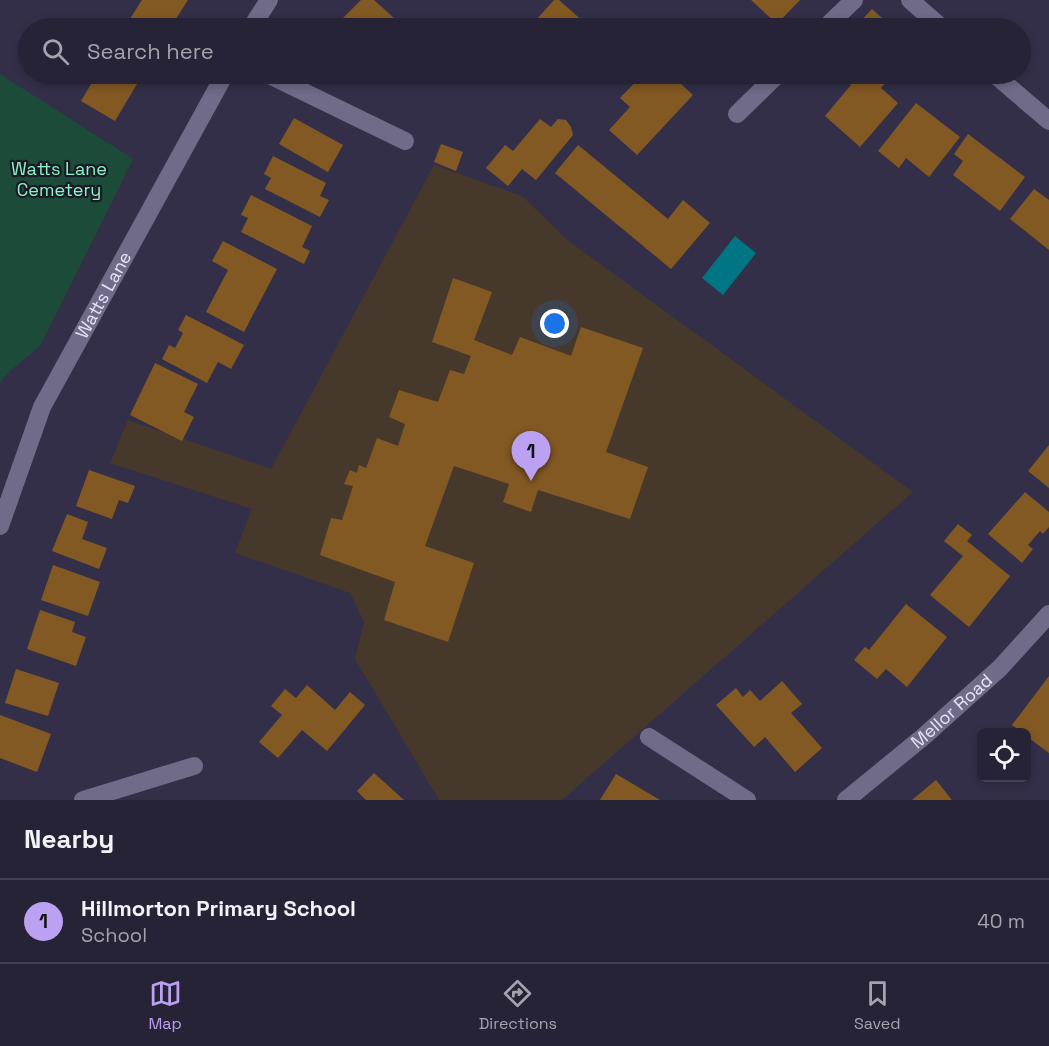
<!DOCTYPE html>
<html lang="en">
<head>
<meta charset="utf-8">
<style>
  :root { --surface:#262337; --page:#322f42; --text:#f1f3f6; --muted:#a4a4ad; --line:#424052; --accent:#bca0f2 }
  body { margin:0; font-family:"Space Grotesk",sans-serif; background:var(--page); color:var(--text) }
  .controls { position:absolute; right:18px; bottom:18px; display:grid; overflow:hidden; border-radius:9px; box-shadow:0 3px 9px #0003 }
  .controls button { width:54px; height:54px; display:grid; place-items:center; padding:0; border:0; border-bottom:2px solid var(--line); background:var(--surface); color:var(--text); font:30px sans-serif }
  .you { position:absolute; left:555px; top:324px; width:21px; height:21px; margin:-15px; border:4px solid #fff; border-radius:50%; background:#1a73e8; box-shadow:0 0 0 9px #1a73e833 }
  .badge { display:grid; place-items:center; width:39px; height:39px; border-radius:50%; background:var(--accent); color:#111; font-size:20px; font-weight:700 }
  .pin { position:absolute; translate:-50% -50px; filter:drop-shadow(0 2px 3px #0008) }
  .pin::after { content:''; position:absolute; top:32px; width:21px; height:18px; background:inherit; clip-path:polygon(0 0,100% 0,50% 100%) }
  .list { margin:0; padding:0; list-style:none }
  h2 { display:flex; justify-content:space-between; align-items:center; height:78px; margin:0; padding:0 24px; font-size:26px }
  h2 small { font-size:20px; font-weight:400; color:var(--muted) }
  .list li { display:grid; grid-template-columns:39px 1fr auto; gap:18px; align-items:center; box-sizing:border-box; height:84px; padding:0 24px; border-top:2px solid var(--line) }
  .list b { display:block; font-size:22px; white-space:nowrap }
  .list p { margin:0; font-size:20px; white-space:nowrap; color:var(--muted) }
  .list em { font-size:20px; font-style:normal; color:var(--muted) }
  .icon { flex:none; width:33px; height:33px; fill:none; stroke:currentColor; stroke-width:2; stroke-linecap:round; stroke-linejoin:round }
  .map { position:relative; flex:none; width:1049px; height:800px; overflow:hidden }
  .search { position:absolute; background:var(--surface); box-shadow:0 3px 9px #0003; left:18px; right:18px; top:18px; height:66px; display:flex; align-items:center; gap:15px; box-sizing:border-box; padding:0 21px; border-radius:33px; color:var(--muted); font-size:22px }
  .sheet { height:162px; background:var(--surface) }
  nav { display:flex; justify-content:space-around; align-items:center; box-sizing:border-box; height:84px; border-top:2px solid var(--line); background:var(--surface); font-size:16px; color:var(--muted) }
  nav a { display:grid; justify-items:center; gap:3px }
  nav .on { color:var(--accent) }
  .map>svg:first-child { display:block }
  .education { fill:#46382a }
  .green { fill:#1c4c39 }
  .water { fill:#007583 }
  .building { fill:#835923 }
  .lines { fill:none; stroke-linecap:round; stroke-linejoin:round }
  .minor { stroke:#6f6b89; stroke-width:18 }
  .labels { text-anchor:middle; stroke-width:4.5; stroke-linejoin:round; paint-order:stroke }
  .park-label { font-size:18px; fill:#8af4c6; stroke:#1b1925 }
  .street-label { font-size:18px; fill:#e6e4f5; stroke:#1b1925 }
</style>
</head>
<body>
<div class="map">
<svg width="1049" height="800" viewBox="0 0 1049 800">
  <rect width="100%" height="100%" fill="#332f49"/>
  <!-- education -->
  <polygon class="education" points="434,165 522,196 566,239 913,492 562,800 439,800 355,659 364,622 350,593 235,553 252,509 110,463 128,420 271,469"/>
  <!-- green -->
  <path class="green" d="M0,74l133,85 -92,185c-13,14 -31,24 -41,39z"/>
  <!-- water -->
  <polygon class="water" points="735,236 756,253 723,295 702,278"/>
  <!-- building -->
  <g class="building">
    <polygon points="142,0 188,0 170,28 124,28"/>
    <polygon points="361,0 374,0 394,18 384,28 333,28"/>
    <polygon points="554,0 559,0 585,23 581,28 529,28"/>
    <polygon points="751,0 800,0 777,24"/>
    <polygon points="872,9 891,26 889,28 854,28"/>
    <polygon points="97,74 143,74 115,121 81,101"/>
    <polygon points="643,74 670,74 693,95 637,155 609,130 630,107 620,98"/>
    <polygon points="849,74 880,74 878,76 885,83 881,88 898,103 860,147 825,116 851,85 844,79"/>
    <polygon points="916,103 960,137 929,177 906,158 899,168 878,151"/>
    <polygon points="294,118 343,145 328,172 279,144"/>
    <polygon points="540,119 551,127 558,119 566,120 571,127 573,135 536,180 522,169 508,186 486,168 505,145 513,151"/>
    <polygon points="968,134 1025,177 1000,211 953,175 963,161 954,154"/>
    <polygon points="441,144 463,152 456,171 434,162"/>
    <polygon points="578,145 668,219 683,200 710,223 671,269 555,173"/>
    <polygon points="273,156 326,183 320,196 329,200 320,217 265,189 271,178 264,174"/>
    <polygon points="1034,189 1049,200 1049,250 1010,219"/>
    <polygon points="251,195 312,226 302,247 310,251 304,264 241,232 248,218 241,215"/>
    <polygon points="223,241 277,269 244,332 206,312 228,270 212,261"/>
    <polygon points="453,278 492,292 474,340 512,355 520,337 571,356 581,327 643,348 606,452 648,467 630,519 538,490 531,512 503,502 509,484 454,466 425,546 474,563 448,642 384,620 395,582 320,555 331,518 342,520 353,486 344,484 350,470 357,473 359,465 366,468 377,438 398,446 405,424 389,417 399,390 438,402 450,370 464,374 471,356 432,342"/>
    <polygon points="186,315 244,345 231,369 218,362 207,383 162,359 169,345 175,348 183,333 178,330"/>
    <polygon points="155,363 198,384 184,412 194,417 182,441 130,415"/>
    <polygon points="1049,445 1049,488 1028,471"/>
    <polygon points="89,470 135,486 128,503 119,500 112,519 76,506"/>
    <polygon points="1025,492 1049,512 1049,527 1043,534 1040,531 1028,545 1033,549 1022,563 988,534"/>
    <polygon points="67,514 88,522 82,539 107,548 99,569 52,551"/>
    <polygon points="958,524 972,535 967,541 1010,576 969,627 930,595 963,556 944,541"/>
    <polygon points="53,565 100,582 88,616 41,600"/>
    <polygon points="906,604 947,637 907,687 886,669 877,679 854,660 865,647 869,650"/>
    <polygon points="40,610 75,622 72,632 86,637 76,666 27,649"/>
    <polygon points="16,669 59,683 48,716 5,703"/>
    <polygon points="1049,676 1049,753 1026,736 1026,732 1022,732 1012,725"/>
    <polygon points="782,681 802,704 791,713 822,748 795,772 765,737 754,747 716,705 736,688 743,697 750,690 760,701"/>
    <polygon points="307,685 335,710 350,692 365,705 327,751 302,730 278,758 259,742 282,715 271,706 285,689 296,698"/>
    <polygon points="0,715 51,734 37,772 0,758"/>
    <polygon points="374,773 404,800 366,800 357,791"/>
    <polygon points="616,774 660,800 600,800"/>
    <polygon points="936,780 952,800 912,800"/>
  </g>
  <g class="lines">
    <!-- minor -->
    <g class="minor">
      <polyline points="910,0 942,28"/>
      <polyline points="251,28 269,0"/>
      <polyline points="825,28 854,0"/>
      <polyline points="267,74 405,141"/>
      <polyline points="994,74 1049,121"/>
      <polyline points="737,114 778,74"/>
      <path id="s1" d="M0,526l42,-119 183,-333"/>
      <polyline points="649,737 747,800"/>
      <polyline points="83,800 194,766"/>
      <path id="s2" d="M846,800l77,-63 77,-69 49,-54"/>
    </g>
  </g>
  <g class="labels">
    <!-- park labels -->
    <g class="park-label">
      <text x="59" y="175">Watts Lane<tspan x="59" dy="21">Cemetery</tspan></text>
    </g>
    <!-- street labels -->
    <g class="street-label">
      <text dy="6" stroke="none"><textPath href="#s1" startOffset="254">Watts Lane</textPath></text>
      <text dy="6" stroke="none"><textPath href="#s2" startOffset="138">Mellor Road</textPath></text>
    </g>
  </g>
</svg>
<div class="controls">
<button><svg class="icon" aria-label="locate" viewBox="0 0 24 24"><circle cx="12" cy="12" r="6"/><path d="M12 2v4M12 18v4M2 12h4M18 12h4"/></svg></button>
</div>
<div class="you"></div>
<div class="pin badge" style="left:531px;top:481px">1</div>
<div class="search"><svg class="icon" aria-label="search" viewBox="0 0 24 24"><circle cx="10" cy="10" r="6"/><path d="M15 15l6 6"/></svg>Search here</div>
</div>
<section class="sheet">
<h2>Nearby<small></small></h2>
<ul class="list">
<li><span class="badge">1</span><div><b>Hillmorton Primary School</b><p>School</p></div><em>40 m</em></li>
</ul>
</section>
<nav>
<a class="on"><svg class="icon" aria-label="map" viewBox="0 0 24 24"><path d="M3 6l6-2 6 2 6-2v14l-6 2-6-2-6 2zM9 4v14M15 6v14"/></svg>Map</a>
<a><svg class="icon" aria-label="directions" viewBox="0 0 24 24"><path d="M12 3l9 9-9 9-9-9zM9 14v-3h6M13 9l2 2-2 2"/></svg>Directions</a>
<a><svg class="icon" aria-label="saved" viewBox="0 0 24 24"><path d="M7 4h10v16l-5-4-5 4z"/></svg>Saved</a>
</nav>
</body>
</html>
